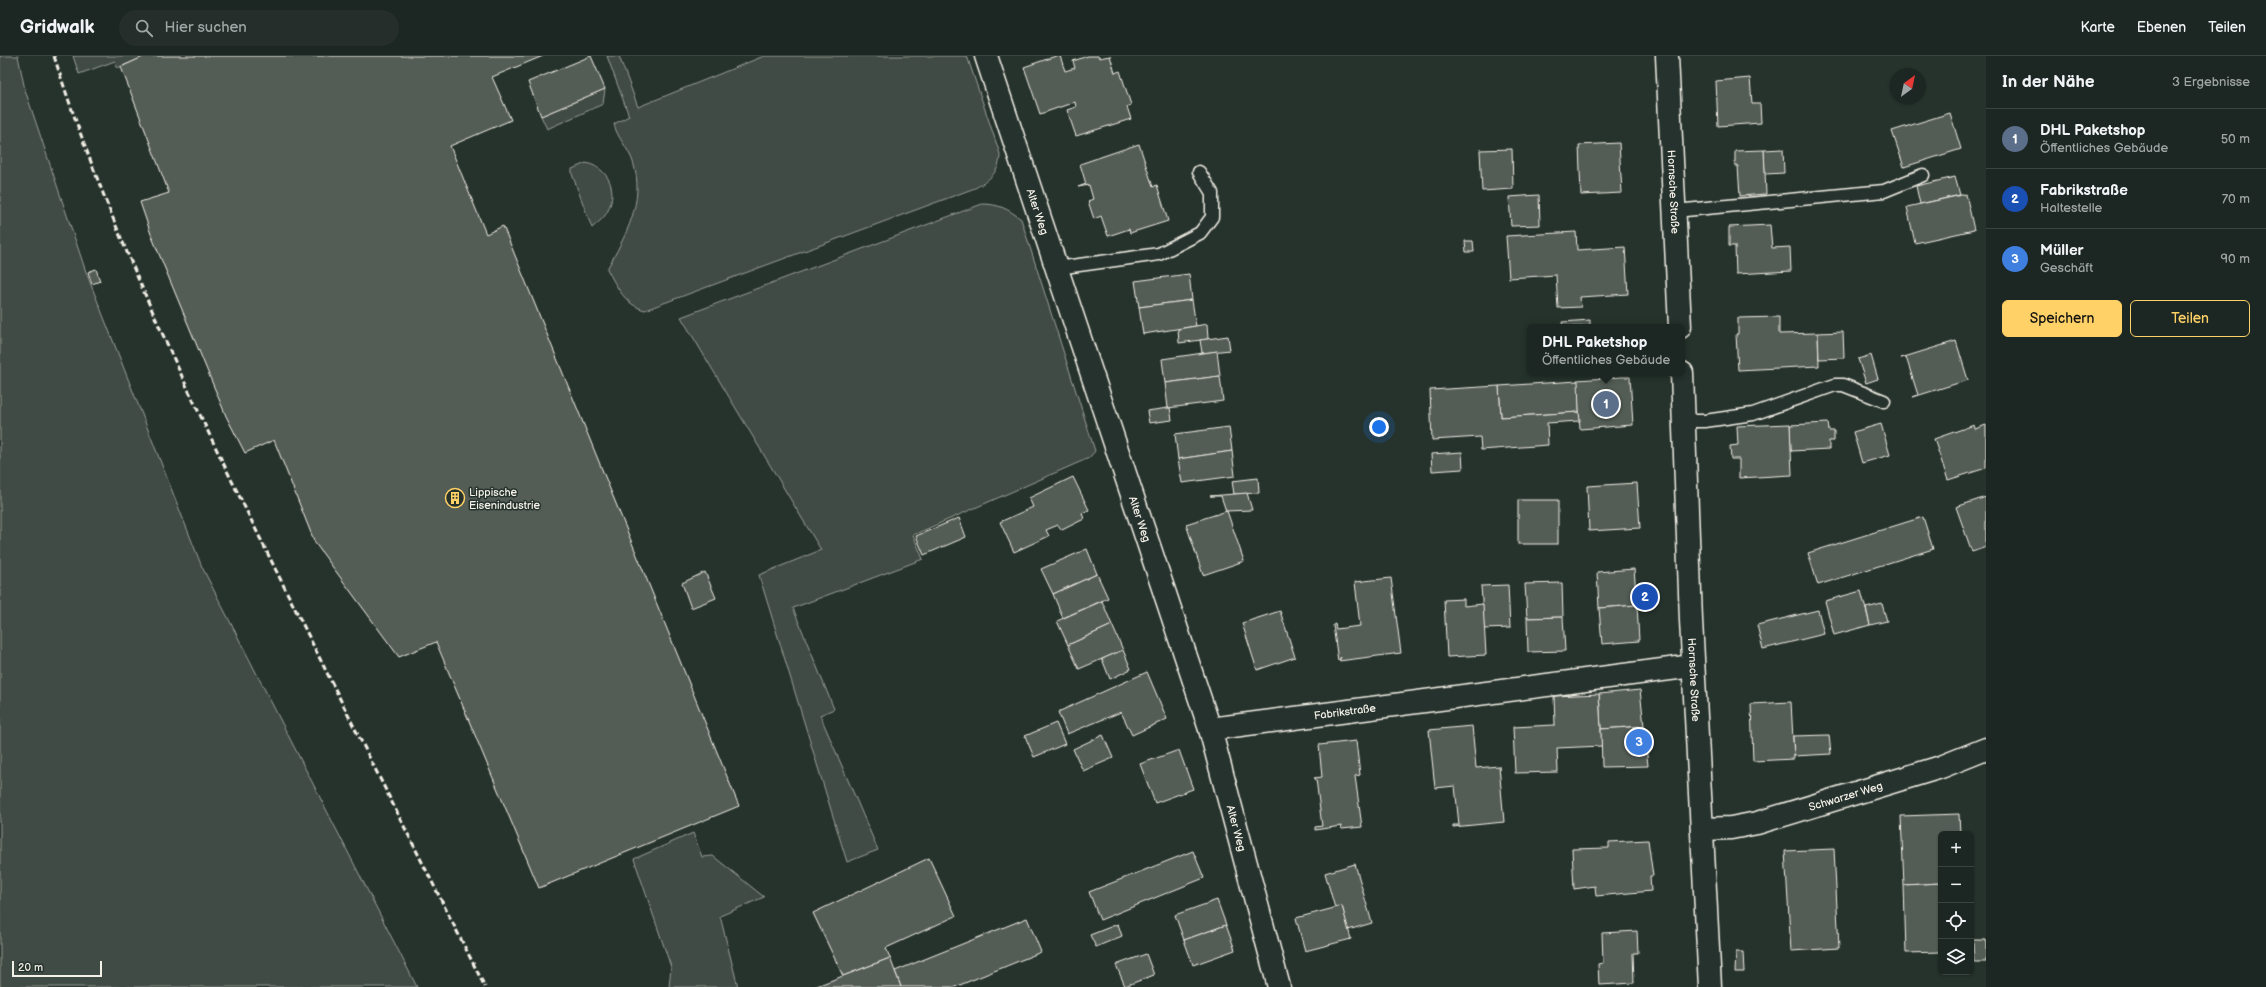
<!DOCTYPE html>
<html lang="de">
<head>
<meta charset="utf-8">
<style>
  :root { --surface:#1c2622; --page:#252e2a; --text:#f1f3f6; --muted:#a0a5a5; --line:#3a4340; --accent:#ffd166 }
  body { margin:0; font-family:"Balsamiq Sans",sans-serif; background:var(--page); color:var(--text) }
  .controls { position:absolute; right:12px; bottom:12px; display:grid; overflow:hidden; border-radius:6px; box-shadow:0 1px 3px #0004 }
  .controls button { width:36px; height:36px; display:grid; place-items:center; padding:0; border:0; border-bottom:1px solid var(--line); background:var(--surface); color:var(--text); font:20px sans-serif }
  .compass { position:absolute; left:1890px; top:12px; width:36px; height:36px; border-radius:50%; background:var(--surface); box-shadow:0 1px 3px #0004; rotate:33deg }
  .scale { position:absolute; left:12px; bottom:10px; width:90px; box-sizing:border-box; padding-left:4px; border:2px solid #f4f1e8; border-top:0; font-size:11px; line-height:14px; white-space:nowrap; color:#f4f1e8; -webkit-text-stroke:3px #26332d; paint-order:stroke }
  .you { position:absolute; left:1379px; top:371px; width:14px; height:14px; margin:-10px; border:3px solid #fff; border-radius:50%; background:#1a73e8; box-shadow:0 0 0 6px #1a73e833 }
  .badge { display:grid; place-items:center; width:26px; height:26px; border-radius:50%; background:var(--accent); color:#fff; font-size:13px; font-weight:700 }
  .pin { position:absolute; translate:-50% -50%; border:2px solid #fff; box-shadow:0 1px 4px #0006 }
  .popup { position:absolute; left:1527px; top:268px; width:158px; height:52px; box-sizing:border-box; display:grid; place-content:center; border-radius:6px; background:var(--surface); filter:drop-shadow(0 1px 3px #0005); font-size:13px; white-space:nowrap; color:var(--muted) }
  .popup b { font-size:15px; color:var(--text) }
  .popup::after { content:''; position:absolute; left:50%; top:100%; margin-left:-8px; border:8px solid transparent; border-top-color:var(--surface) }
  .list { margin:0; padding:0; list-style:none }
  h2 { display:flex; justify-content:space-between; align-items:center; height:52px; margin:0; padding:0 16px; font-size:17px }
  h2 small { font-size:13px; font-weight:400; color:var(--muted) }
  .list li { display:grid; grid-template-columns:26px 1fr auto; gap:12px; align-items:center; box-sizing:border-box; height:60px; padding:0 16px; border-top:1px solid var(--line) }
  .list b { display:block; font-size:15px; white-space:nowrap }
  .list p { margin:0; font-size:13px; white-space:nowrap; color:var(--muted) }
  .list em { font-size:13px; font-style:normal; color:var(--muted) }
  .actions { display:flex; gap:8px; padding:12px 16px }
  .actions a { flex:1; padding:9px 0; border:1px solid var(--accent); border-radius:6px; text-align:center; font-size:14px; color:var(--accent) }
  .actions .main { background:var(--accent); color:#111 }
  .icon { flex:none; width:22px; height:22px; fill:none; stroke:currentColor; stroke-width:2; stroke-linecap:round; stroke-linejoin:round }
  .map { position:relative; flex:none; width:1986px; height:931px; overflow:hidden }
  header { display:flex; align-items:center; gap:24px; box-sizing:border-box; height:56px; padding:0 20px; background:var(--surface); border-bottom:1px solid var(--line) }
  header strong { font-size:19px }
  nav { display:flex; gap:22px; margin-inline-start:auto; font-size:14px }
  .search { width:280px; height:36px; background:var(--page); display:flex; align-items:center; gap:10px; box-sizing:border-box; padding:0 14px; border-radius:22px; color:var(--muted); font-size:15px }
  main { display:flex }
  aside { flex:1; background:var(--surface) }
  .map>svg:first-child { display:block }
  .green { fill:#414b45; stroke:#9a9e96 }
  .building { fill:#525c55; stroke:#f4f1e8 }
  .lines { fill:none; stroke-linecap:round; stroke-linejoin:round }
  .service-casing { stroke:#f4f1e8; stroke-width:15 }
  .minor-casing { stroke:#f4f1e8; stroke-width:25 }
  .secondary-casing { stroke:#f4f1e8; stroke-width:25 }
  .service { stroke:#26332d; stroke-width:12 }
  .minor { stroke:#26332d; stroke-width:22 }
  .secondary { stroke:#26332d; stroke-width:22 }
  .rail { stroke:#f4f1e8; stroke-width:3; stroke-dasharray:6 3; stroke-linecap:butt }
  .labels { text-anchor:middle; stroke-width:3; stroke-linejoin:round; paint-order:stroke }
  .street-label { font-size:11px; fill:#f4f1e8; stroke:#26332d }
  .poi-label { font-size:11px; fill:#f4f1e8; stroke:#26332d; text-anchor:start }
</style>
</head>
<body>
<header>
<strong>Gridwalk</strong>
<div class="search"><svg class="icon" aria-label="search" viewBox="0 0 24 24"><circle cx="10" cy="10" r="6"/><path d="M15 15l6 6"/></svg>Hier suchen</div>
<nav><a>Karte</a><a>Ebenen</a><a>Teilen</a></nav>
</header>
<main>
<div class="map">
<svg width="1986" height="931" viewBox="0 0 1986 931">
  <rect width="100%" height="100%" fill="#26332d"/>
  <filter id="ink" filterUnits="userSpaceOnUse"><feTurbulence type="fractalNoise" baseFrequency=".025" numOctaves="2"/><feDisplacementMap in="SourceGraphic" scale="8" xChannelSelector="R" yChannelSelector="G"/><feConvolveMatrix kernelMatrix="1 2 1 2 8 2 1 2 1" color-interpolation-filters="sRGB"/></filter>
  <g filter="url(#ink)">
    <!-- green -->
    <g class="green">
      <polygon points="0,0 18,0 25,34 86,216 202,511 417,931 0,931"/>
      <polygon points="73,0 146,0 117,12 115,5 79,18"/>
      <path d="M607,0h12l19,51 126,-51h203l33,98c0,17 -10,26 -25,34l-330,122c-20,-5 -28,-23 -38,-41 18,-32 39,-68 26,-107 -4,-13 -17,-26 -19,-38l15,-8z"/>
      <polygon points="605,33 603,48 547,73 541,60"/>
      <path d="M586,107c24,5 33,30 20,51 -3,5 -10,10 -14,14l-20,-54v-5z"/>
      <path d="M982,148c17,0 26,5 39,15l74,232 -6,7 -176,77 10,24 -130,49 41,101 -14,6 58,135 -31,12 -88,-287 62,-25 -140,-233z"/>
      <polygon points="693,777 702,801 713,800 764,841 720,860 738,931 669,931 671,911 634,803"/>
    </g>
    <!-- building -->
    <g class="building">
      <polygon points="145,0 543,0 492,21 511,64 450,90 486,178 503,170 739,750 539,832 436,586 399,601 315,487 274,384 245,397 226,360 152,181 140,146 169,137 121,11"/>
      <polygon points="591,0 605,33 541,60 528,26"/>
      <polygon points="1056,0 1060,0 1065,15 1075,12 1073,5 1088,0 1098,0 1099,2 1110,0 1115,17 1120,15 1131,49 1127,51 1131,63 1076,80 1067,54 1076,51 1075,46 1040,58 1024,11"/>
      <polygon points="1750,22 1752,48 1760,48 1761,67 1718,70 1716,25"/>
      <polygon points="1950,57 1961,93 1904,111 1892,75"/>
      <polygon points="1619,87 1622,137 1581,139 1579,89"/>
      <polygon points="1139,88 1153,131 1157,129 1168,165 1130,177 1129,173 1108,180 1101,160 1094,163 1088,145 1093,143 1089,129 1078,131 1086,128 1080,108"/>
      <polygon points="1512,93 1513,133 1482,135 1480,94"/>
      <polygon points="1783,93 1784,117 1765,118 1764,94"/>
      <polygon points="1764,94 1766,138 1740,140 1738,110 1735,110 1735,95"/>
      <polygon points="1955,121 1960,139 1920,148 1916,130"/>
      <polygon points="1966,138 1974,174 1915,187 1907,151"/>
      <polygon points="1539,139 1540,169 1511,170 1509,141"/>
      <polygon points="1770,169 1772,192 1790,191 1791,215 1736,218 1735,190 1729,190 1729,171"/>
      <polygon points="1576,176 1577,194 1625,191 1628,238 1580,241 1581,251 1558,252 1556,219 1509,222 1506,180"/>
      <polygon points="1465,185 1473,185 1474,196 1466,196"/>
      <polygon points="96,213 100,225 92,228 88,216"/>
      <polygon points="1189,218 1192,244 1139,251 1135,225"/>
      <polygon points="1192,244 1196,270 1143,278 1139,251"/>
      <polygon points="1779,261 1779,278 1818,277 1819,310 1738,314 1736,278 1738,278 1738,262"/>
      <polygon points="1590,264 1590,271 1563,271 1562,266"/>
      <polygon points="1207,268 1208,283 1179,287 1178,273"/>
      <polygon points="1843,276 1844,302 1819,303 1818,277"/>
      <polygon points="1228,280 1230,294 1202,297 1200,284"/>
      <polygon points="1956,285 1968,324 1913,341 1918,339 1906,301 1901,302"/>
      <polygon points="1217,295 1220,320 1165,327 1162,303"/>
      <polygon points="1871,299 1878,323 1866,327 1858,303"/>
      <polygon points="1220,320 1223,345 1168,352 1165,327"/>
      <polygon points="1622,321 1630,321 1633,369 1580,373 1577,324"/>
      <polygon points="1578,325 1579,356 1501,361 1499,330"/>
      <polygon points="1499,330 1501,361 1579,356 1580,365 1547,367 1548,389 1481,394 1480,381 1432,384 1430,334"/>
      <polygon points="1168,352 1170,352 1172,364 1149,367 1147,355"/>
      <polygon points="1828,367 1829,375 1834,375 1834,385 1829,385 1829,393 1791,395 1790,369"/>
      <polygon points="1790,368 1792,419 1739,422 1739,403 1731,403 1730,390 1738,389 1737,370"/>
      <polygon points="1881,368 1890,399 1862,407 1853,376"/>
      <polygon points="1974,369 1975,373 1986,369 1986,412 1948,424 1934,383"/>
      <polygon points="1229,371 1232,395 1178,403 1175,378"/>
      <polygon points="1232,395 1235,420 1182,427 1178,403"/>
      <polygon points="1462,396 1463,413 1432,415 1431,398"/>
      <polygon points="1073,421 1089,454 1082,457 1084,463 1062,474 1058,469 1046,474 1049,480 1014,496 1000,466 1033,451 1029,442"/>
      <polygon points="1258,422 1259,437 1234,438 1232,425"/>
      <polygon points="1637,427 1640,472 1589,475 1587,430"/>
      <polygon points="1247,437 1252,454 1226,455 1221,440 1210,440"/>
      <polygon points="1986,441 1986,491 1972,496 1956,451"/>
      <rect x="1518" y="444" width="40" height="44"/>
      <polygon points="1227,455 1244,505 1203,519 1186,468"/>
      <polygon points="1923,461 1933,493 1818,529 1808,497"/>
      <polygon points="959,462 966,481 924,499 916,480"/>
      <polygon points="1087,493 1097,518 1053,538 1041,513"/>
      <polygon points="1634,513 1637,549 1599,552 1597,516"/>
      <polygon points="705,516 716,542 691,552 682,527"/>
      <polygon points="1097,518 1108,542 1063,562 1053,538"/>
      <polygon points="1391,522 1401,597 1339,605 1341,601 1338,605 1333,569 1335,568 1336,573 1360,570 1355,526"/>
      <polygon points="1562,527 1563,561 1527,562 1525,528"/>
      <polygon points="1508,529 1510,572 1484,573 1481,530"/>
      <polygon points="1861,535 1870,569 1834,579 1825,545"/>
      <polygon points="1464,543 1464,550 1483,548 1486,599 1447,601 1444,544"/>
      <polygon points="1102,545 1112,569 1068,589 1057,565"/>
      <polygon points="1882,548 1887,565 1870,569 1866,552"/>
      <polygon points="1637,549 1639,585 1602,588 1599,552"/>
      <polygon points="1818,554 1824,578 1763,593 1757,569"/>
      <polygon points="1280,555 1295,601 1257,614 1242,567"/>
      <polygon points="1563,561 1565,595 1528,596 1527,562"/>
      <polygon points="1112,569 1123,594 1079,613 1068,589"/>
      <polygon points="1123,594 1131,613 1110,623 1102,603"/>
      <polygon points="1147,616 1167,663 1132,679 1121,656 1067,678 1058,656"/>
      <polygon points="1640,634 1644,670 1601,673 1599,638"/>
      <polygon points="1599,638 1602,690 1557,692 1558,716 1515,717 1513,671 1555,669 1554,640"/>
      <polygon points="1791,646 1794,703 1753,705 1751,648"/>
      <polygon points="1056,667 1065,688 1034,701 1025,680"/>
      <polygon points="1472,670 1476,712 1499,710 1504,766 1453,771 1453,769 1459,769 1455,730 1435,732 1429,674"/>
      <polygon points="1644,670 1648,710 1602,711 1601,673"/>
      <polygon points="1103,679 1113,702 1083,715 1073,693"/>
      <polygon points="1829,679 1831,698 1794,700 1793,680"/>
      <polygon points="1356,685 1360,719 1355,720 1362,771 1342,773 1341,770 1315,774 1315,771 1322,770 1316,723 1314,722 1322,721 1319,689"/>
      <polygon points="1179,694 1193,733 1155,747 1140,708"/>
      <polygon points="1959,758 1960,778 1941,778 1941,827 1904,829 1901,760"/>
      <polygon points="1648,784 1653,820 1650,820 1651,835 1596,840 1595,830 1574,833 1572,793 1609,792 1609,786"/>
      <polygon points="1834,793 1839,892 1791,895 1785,795"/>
      <polygon points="1193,795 1204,822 1100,864 1089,836"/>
      <polygon points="929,802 956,860 886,892 890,902 843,920 813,857"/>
      <polygon points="1355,808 1372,867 1348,874 1342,850 1335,852 1325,817"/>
      <polygon points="1941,827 1941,896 1906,897 1904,829"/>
      <polygon points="1217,844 1226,869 1184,884 1175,859"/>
      <polygon points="1342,850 1351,883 1305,895 1296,862"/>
      <polygon points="1027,862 1041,896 955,931 901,931 895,915"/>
      <polygon points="1118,868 1122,880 1096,891 1090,879"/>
      <polygon points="1226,869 1235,894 1193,909 1184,884"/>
      <polygon points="1637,875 1638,897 1633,897 1634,927 1599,929 1598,908 1603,907 1602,877"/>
      <polygon points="1973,884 1986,884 1986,906 1974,906"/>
      <polygon points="1736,896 1743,896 1744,916 1735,916"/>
      <polygon points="1146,898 1154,919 1125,930 1116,909"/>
      <polygon points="890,902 901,931 814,931 843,920"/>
    </g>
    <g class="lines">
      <defs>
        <g id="service">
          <polyline points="1675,155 1884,135 1923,119"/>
          <polyline points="1057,212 1159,198 1200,177 1212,161 1212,137 1199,116"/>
          <polyline points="1684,365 1705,365 1753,358 1835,329 1843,329 1884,345"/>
        </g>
        <g id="minor">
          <path id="s1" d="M986,0l224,673 69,258"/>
          <path id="s2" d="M1210,673l483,-63"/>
          <path id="s3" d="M1702,773l29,-1 26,-5 184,-56 45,-18"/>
        </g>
        <g id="secondary">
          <path id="s4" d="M1667,0l13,271"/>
          <path id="s5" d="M1682,317l9,247 19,367"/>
        </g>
      </defs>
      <!-- service casing -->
      <use href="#service" class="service-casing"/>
      <!-- minor casing -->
      <use href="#minor" class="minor-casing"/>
      <!-- secondary casing -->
      <use href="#secondary" class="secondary-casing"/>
      <!-- service -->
      <use href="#service" class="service"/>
      <!-- minor -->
      <use href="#minor" class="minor"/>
      <!-- secondary -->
      <use href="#secondary" class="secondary"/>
      <!-- rail -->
      <path class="rail" d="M54,0c54,169 130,329 209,488 73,148 148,296 222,443"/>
    </g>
  </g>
  <!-- icons -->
  <defs>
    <symbol id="building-ring" viewBox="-11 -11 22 22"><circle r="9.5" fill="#26332d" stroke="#ffd166" stroke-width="1.5"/><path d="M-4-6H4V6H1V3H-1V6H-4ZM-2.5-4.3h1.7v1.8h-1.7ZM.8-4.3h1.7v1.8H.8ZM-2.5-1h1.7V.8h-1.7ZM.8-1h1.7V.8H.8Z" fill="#ffd166"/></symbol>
  </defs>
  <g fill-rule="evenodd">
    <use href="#building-ring" x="444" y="431" width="22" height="22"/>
  </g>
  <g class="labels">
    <!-- street labels -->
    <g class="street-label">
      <text dy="4" stroke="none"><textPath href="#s4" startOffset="136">Hornsche Straße</textPath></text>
      <text dy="4" stroke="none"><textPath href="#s1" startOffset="164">Alter Weg</textPath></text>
      <text dy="4" stroke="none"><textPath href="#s1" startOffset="488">Alter Weg</textPath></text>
      <text dy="4" stroke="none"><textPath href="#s5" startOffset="307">Hornsche Straße</textPath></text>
      <text dy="4" stroke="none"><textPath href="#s2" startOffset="136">Fabrikstraße</textPath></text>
      <text dy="4" stroke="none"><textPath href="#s3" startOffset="148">Schwarzer Weg</textPath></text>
      <text dy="4" stroke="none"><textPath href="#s1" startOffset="812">Alter Weg</textPath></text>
    </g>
    <!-- poi labels -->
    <g class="poi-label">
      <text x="469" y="440">Lippische<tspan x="469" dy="13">Eisenindustrie</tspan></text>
    </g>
  </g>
</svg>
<div class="controls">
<button>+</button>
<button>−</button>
<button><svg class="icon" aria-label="locate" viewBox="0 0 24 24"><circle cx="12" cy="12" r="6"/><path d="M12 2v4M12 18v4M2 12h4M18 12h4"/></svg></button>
<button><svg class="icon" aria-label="layers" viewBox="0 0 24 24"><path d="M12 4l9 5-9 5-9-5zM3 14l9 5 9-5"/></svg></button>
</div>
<svg class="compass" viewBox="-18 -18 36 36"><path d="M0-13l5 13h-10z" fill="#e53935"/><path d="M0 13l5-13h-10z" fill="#a0a5a5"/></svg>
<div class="scale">20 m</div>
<div class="you"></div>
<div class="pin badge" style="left:1606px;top:348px;background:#5c6f8a">1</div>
<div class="popup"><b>DHL Paketshop</b>Öffentliches Gebäude</div>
<div class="pin badge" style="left:1645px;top:541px;background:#1a4fb4">2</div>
<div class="pin badge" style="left:1639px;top:686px;background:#3f7fe0">3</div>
</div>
<aside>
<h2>In der Nähe<small>3 Ergebnisse</small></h2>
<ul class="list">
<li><span class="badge" style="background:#5c6f8a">1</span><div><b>DHL Paketshop</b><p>Öffentliches Gebäude</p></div><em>50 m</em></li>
<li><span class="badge" style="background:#1a4fb4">2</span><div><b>Fabrikstraße</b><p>Haltestelle</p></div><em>70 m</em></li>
<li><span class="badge" style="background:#3f7fe0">3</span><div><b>Müller</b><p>Geschäft</p></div><em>90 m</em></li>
</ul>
<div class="actions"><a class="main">Speichern</a><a>Teilen</a></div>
</aside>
</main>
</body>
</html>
